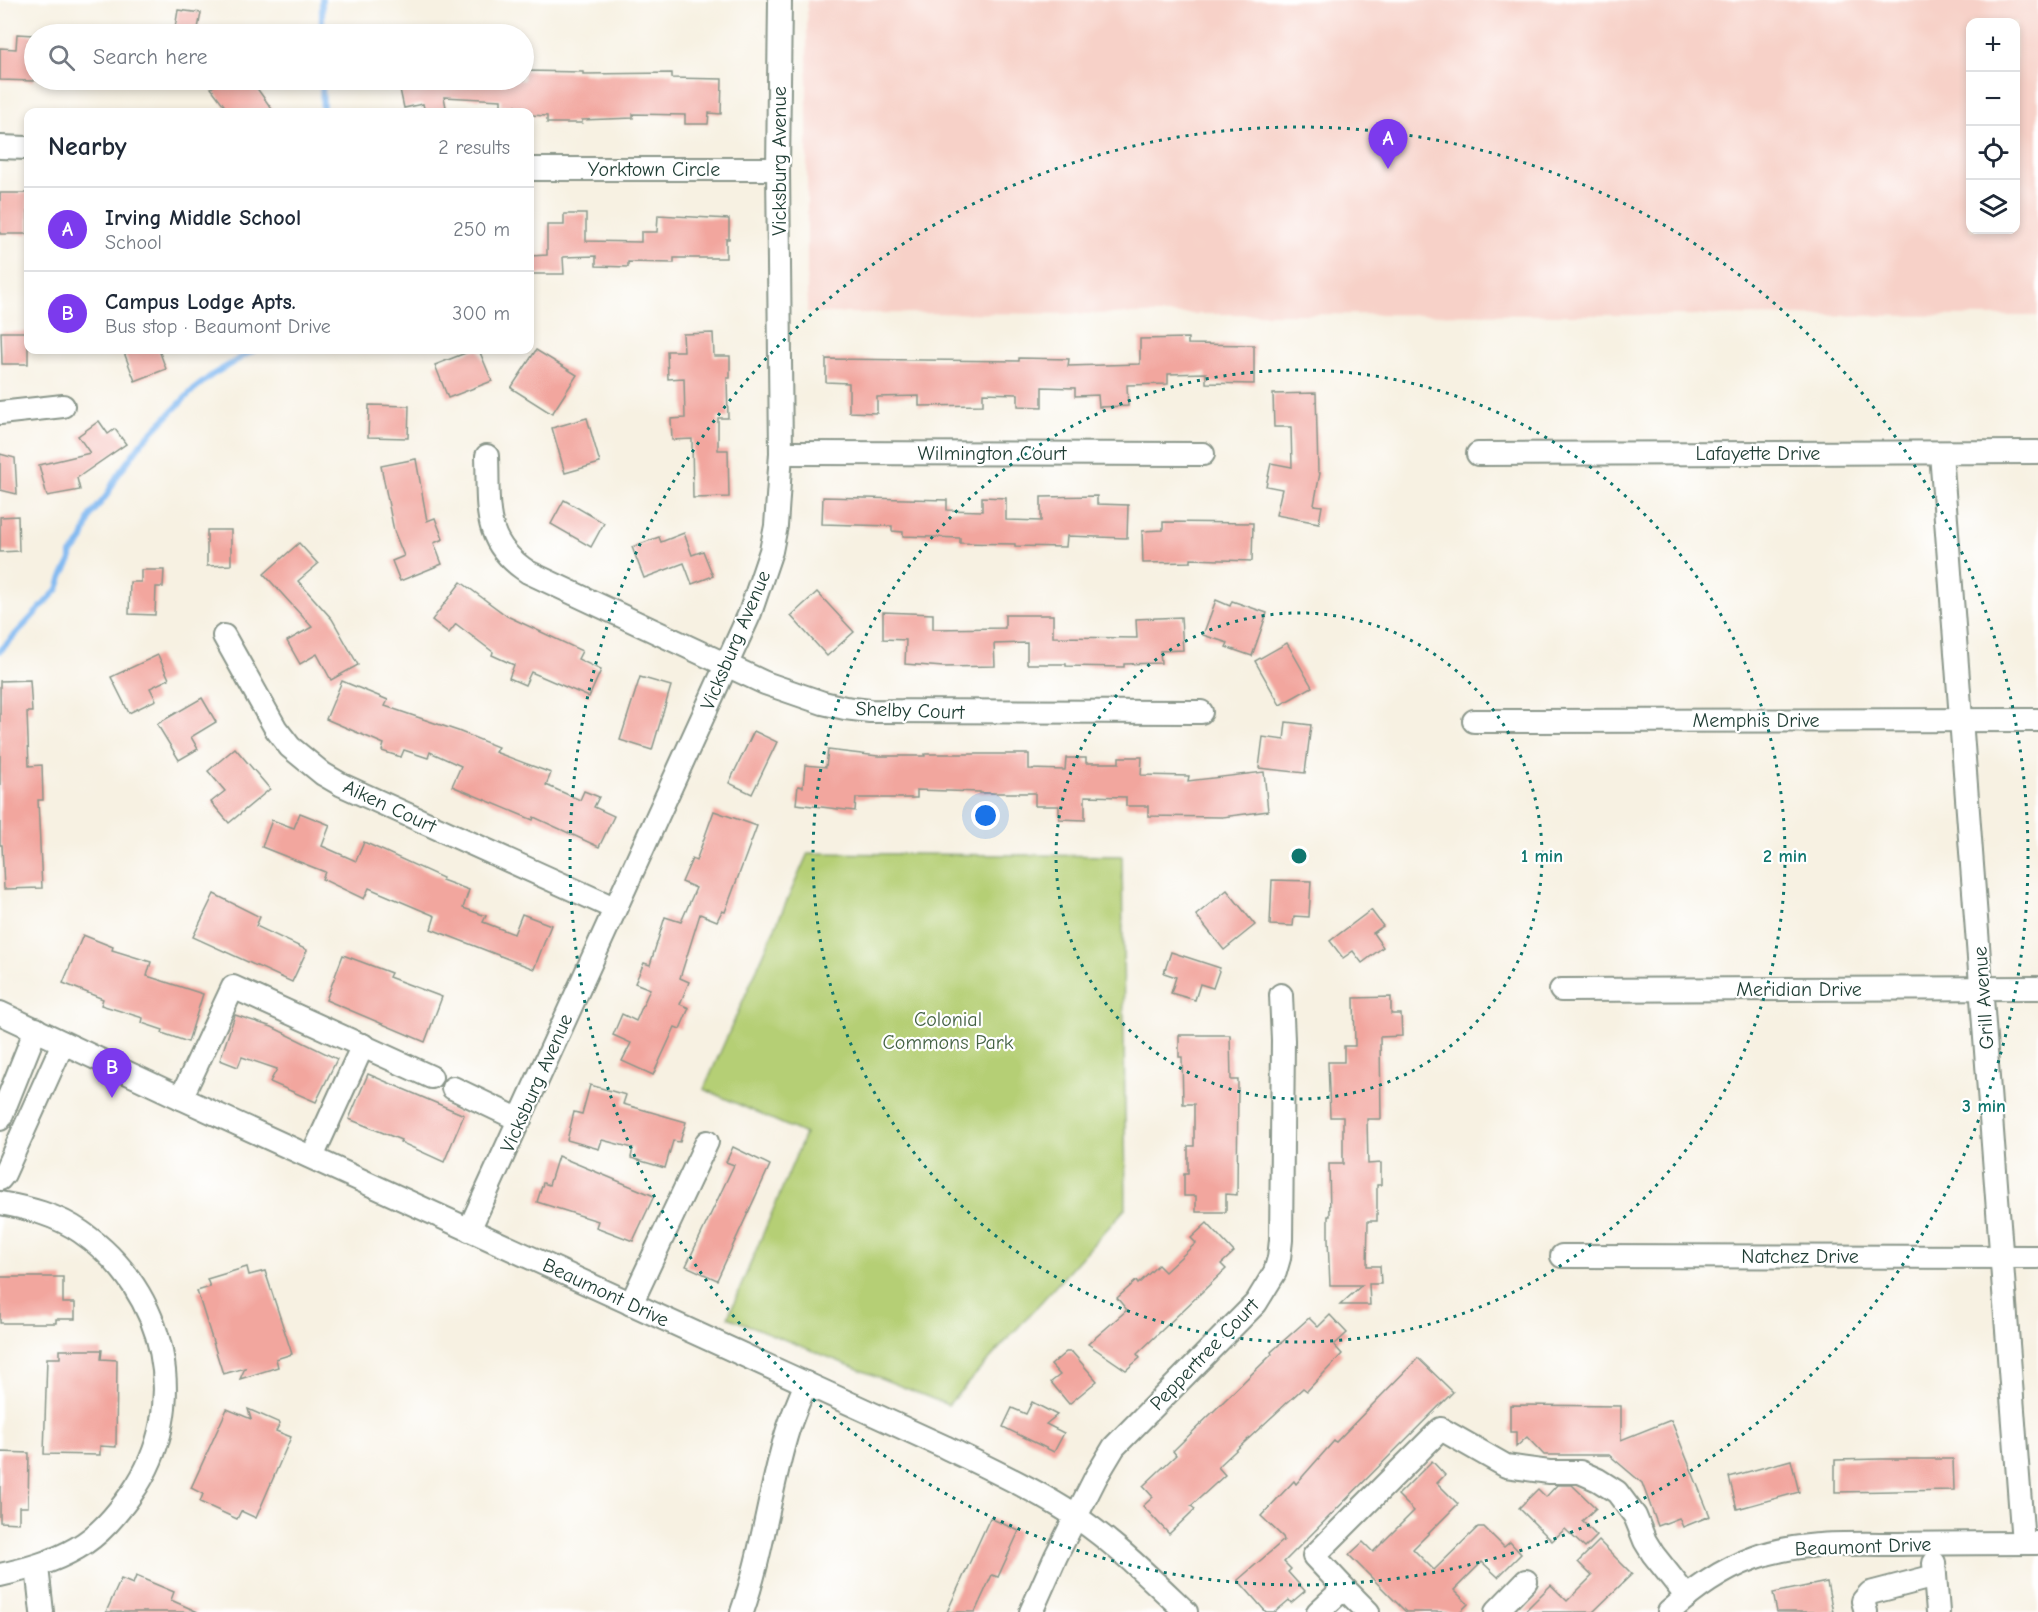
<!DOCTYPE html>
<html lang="en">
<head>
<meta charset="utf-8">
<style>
  :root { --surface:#fff; --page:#f2f2f3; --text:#1f2937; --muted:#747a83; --line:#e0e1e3; --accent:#7c3aed }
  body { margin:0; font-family:"Comic Neue",sans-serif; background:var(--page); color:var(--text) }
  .controls { position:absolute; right:18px; top:18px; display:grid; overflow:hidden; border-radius:12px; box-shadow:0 3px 9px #0003 }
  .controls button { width:54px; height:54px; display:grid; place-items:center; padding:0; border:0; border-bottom:2px solid var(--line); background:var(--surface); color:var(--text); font:30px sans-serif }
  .you { position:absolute; left:986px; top:816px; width:21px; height:21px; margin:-15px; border:4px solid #fff; border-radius:50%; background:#1a73e8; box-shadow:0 0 0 9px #1a73e833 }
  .badge { display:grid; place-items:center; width:39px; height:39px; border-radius:50%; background:var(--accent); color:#fff; font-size:20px; font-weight:700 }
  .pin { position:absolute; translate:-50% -50px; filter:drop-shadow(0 2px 3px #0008) }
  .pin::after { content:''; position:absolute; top:32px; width:21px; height:18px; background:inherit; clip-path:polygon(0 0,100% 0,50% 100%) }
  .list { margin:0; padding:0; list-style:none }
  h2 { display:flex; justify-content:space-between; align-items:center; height:78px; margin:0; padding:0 24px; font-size:26px }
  h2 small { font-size:20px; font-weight:400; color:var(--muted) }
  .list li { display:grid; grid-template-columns:39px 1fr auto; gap:18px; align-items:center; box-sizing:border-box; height:84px; padding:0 24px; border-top:2px solid var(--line) }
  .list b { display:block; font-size:22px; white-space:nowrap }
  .list p { margin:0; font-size:20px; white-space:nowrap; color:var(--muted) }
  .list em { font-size:20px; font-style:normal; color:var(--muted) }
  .icon { flex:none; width:33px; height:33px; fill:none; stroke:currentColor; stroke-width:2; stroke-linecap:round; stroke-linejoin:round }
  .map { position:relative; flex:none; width:2038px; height:1612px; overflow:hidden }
  .search { position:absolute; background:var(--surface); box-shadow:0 3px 9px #0003; left:24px; top:24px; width:510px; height:66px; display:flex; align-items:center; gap:15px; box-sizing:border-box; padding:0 21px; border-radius:33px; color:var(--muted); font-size:22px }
  .panel { position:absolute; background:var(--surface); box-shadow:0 3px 9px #0003; left:24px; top:108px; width:510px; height:246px; border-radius:12px }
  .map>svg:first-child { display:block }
  .built { fill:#f7d1c8; fill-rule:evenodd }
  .green { fill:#b5cf74; stroke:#6a8654; stroke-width:1.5 }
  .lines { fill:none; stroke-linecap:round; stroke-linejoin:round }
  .stream { stroke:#81b9f1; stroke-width:6 }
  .building { fill:#f2a69e }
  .minor-casing { stroke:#8b978b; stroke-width:26 }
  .minor { stroke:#fff; stroke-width:22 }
  .ring { fill:none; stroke:#0f766e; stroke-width:3; stroke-dasharray:3 6 }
  .labels { text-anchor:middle; stroke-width:4.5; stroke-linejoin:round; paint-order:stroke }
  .street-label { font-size:20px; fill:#1f3d34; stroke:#fff }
  .park-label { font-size:20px; fill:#446244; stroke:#fff }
  .centre { fill:#0f766e; stroke:#fff; stroke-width:3 }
  .ring-label { font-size:18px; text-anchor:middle; font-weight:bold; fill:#0f766e; stroke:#fff; stroke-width:4.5; stroke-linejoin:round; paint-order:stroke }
</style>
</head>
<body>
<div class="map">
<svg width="2038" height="1612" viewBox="0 0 2038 1612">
  <rect width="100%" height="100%" fill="#fff"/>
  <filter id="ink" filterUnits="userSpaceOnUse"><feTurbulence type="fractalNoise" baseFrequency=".0167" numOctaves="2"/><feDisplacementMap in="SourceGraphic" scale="12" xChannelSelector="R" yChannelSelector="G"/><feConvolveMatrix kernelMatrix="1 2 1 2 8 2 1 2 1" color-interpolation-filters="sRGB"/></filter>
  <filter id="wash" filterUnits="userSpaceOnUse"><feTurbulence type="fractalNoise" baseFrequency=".008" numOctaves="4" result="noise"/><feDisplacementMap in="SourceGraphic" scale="24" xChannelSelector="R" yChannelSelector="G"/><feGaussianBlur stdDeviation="1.35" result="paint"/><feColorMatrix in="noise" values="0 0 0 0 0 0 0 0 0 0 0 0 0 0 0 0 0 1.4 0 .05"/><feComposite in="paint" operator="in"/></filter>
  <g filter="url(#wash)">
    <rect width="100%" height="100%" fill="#f7f1e2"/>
    <!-- built -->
    <path class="built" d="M807,0h1231v316l-1231,-3zM1970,22h46v208h-46z"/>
    <!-- green -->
    <polygon class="green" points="808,853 1122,856 1126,1208 948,1405 728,1317 805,1134 704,1089"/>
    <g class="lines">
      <!-- stream -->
      <g class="stream">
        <polyline points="322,0 322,34"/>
        <polyline points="322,80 323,112"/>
        <polyline points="0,651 58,589 62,577 71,560 71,554 82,541 91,515 107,495 117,476 142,442 193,390 212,375 254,350"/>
      </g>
    </g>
    <g id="blocks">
      <!-- building -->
      <g class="building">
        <polygon points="178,10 201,13 197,34 174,34"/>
        <polygon points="17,34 34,35 34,81 0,80 0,48 16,49"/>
        <polygon points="524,71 583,72 583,74 672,73 672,78 722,79 721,114 709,113 708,124 685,124 685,115 633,114 633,118 582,120 582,123 547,123 547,116 530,115 530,112 516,112 516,106 501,106 501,100 444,97 446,107 425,112 423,104 404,108 398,80 524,80"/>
        <polygon points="223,80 251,80 274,112 229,112 211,88"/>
        <rect x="0" y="193" width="28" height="41"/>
        <polygon points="564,214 586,214 586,241 641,242 641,232 657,232 658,215 729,219 729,239 726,239 726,258 674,258 674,263 628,262 628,267 596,266 596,256 563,257 564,274 530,274 530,256 547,255 547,225 564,225"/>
        <polygon points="1,332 28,332 28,364 2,364"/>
        <polygon points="713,333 714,356 730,356 730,378 727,378 728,418 718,418 718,450 728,450 729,497 693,498 692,439 672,440 671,419 685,418 684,378 668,379 667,351 684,351 683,334"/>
        <polygon points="1188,338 1188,344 1254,345 1254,384 1206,383 1206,373 1168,374 1168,384 1127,385 1128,406 1099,407 1098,395 1075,396 1075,388 1042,387 1042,407 1018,406 1018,394 983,393 983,405 919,406 919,396 877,397 877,413 849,412 849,383 826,382 826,359 1019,361 1019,358 1069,359 1068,366 1140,364 1140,339"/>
        <polygon points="123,350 159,350 166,369 135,381"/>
        <polygon points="473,350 479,350 492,381 448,398 435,365"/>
        <polygon points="536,350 577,375 552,414 511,388"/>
        <polygon points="1316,393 1318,472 1320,473 1314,505 1322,506 1319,523 1276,515 1282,489 1266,486 1271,463 1292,467 1291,427 1274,427 1273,394"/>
        <polygon points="369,405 409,406 408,438 368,437"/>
        <polygon points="587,418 600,463 565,473 552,428"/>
        <polygon points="99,421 108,434 115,429 126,444 77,478 80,490 47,496 39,465 90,453 78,436"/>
        <polygon points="0,454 15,458 17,494 0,490"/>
        <polygon points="416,459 427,521 435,518 443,539 434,543 442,564 400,581 392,561 404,556 394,531 381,466"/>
        <polygon points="1097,496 1097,504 1128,505 1127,538 1067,536 1066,547 1015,546 1015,544 960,543 960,538 903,536 903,532 892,531 892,526 822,524 823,497 947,500 947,510 982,511 982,497 1006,498 1006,520 1041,521 1041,497"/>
        <polygon points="564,500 604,523 591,547 551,524"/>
        <polygon points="18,516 19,551 0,552 0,517"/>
        <polygon points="1163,522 1253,523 1252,561 1191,559 1191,562 1143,563 1142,531 1163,530"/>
        <polygon points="207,530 231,530 231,565 207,566"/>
        <polygon points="684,533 692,555 703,551 713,576 692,584 684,563 644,578 632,547 659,537 661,542"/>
        <polygon points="299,543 318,564 298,581 332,619 358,665 331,680 317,654 300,664 287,641 312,627 264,574"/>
        <polygon points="141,570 164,570 163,587 156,587 155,615 129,614 130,582 141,582"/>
        <polygon points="461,582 507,616 582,651 578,659 601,670 589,697 531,672 525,685 509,678 514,665 492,655 493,652 456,624 449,633 432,620"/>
        <polygon points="817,592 854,632 827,656 791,616"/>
        <polygon points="1216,600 1230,606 1232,601 1267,613 1252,656 1226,647 1228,643 1203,635"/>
        <polygon points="883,612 933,614 933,629 1005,628 1005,615 1053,615 1053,637 1137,638 1136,619 1181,617 1183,650 1160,651 1161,663 1124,664 1124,667 1066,666 1066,664 1027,664 1027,643 994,644 995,666 943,667 905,664 906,640 883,639"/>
        <polygon points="1287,643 1312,687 1280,705 1255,661"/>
        <polygon points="158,655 169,679 150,688 156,700 129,713 111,677"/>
        <polygon points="640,677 671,686 652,750 620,740"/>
        <polygon points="30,680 32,712 27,712 29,766 42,765 43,800 38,800 42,888 4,889 2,845 0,845 0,681"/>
        <polygon points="342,681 388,700 385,706 458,731 498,747 495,752 551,773 546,785 580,800 584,791 599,797 594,807 614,816 599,847 534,817 533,820 452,786 461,766 430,752 428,758 404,750 401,757 382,751 384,744 326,719"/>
        <polygon points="202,698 216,722 191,737 198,749 179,760 157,724"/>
        <polygon points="1286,722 1311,725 1305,773 1259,768 1263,737 1284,740"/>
        <polygon points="754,731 777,742 752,794 729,783"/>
        <polygon points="235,748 270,789 229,823 211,802 225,791 208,771"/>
        <polygon points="828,750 878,756 925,756 925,754 1029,754 1029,769 1065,770 1066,758 1086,758 1086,763 1119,763 1119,757 1142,757 1141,775 1189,776 1188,781 1264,772 1268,811 1222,817 1148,816 1148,806 1126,806 1126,797 1085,796 1085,820 1059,819 1059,806 1035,806 1035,793 980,793 980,792 917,790 917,798 856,798 855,811 796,804 798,786 803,787 805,765 826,767"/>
        <polygon points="714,811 757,826 725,912 722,911 717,921 700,914 680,978 689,982 680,1004 689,1008 680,1029 675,1027 653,1075 622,1061 631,1043 613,1035 622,1014 636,1021 650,989 635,983 644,963 650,965 665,917 681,922 696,888 682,882 692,859 696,861"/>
        <polygon points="300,813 330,825 322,846 356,861 364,842 443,878 442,880 469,890 463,908 486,916 483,922 514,934 522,914 551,925 534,969 431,929 435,916 369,888 364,899 322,879 325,872 262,847 272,820 294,828"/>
        <polygon points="1272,880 1311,881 1309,917 1294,916 1293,926 1270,925"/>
        <polygon points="1227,890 1255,925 1224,950 1196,915"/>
        <polygon points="214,894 260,917 256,926 307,950 292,982 193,937"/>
        <polygon points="1371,910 1383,926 1373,933 1383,947 1362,963 1353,951 1343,958 1330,941"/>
        <polygon points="83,935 113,947 112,950 151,962 147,976 203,994 188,1042 162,1033 163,1030 142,1023 143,1018 101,1005 103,999 63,983"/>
        <polygon points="1171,952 1220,968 1213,988 1200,984 1195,1000 1171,993 1176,977 1164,973"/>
        <polygon points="343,955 391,973 389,977 442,997 425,1042 326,1000"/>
        <polygon points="1391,997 1391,1014 1401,1014 1402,1036 1380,1037 1381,1119 1367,1119 1368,1164 1381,1163 1381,1185 1377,1185 1377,1221 1368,1221 1367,1266 1380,1266 1381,1284 1369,1284 1370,1305 1340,1305 1362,1285 1330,1285 1328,1240 1328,1216 1330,1216 1329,1164 1343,1164 1343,1117 1330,1117 1328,1062 1344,1062 1344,1046 1355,1046 1354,998"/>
        <polygon points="235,1015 272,1027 337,1059 316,1102 270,1082 277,1069 242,1057 238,1067 220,1060"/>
        <polygon points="1179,1035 1230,1035 1231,1080 1238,1080 1237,1195 1226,1194 1226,1212 1196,1212 1196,1196 1184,1196 1184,1174 1188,1174 1188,1146 1194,1146 1194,1104 1183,1104 1182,1057 1179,1057"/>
        <polygon points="368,1074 464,1115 444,1162 400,1142 401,1140 349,1119"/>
        <polygon points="590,1085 626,1095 623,1104 686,1122 680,1142 673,1141 665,1168 631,1158 633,1148 602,1140 599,1149 567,1140 574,1112 582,1114"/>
        <polygon points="733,1147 770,1165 717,1280 686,1266 734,1165 726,1162"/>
        <polygon points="558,1156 654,1196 633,1241 596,1227 598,1221 537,1202 543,1183 549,1185"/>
        <polygon points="1207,1223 1234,1252 1221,1264 1226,1269 1137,1354 1140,1358 1126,1370 1088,1344 1127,1310 1117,1298 1136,1281 1138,1284 1158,1265 1165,1272 1196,1243 1191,1238"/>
        <polygon points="247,1267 249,1275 265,1271 292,1354 276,1359 278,1367 240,1379 245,1368 223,1374 197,1291 210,1287 207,1279"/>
        <polygon points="0,1277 63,1277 63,1303 75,1303 75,1319 56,1319 56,1323 0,1323"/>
        <polygon points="1330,1315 1347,1333 1334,1345 1342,1354 1307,1391 1303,1388 1218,1467 1225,1475 1191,1506 1195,1509 1169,1534 1143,1506 1153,1497 1143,1486 1176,1455 1173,1451 1272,1354 1271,1352 1309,1318 1318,1327"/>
        <polygon points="60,1350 102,1350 101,1359 117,1360 116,1447 100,1446 100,1455 44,1454 47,1358 60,1358"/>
        <polygon points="1066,1352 1072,1352 1097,1381 1069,1404 1051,1382 1060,1375 1051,1365"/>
        <polygon points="1418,1358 1453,1392 1284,1562 1291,1569 1288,1572 1305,1591 1291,1603 1289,1600 1275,1612 1266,1612 1238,1580 1284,1540 1283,1537 1261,1516 1294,1481 1296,1484 1334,1441 1336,1442"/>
        <polygon points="1032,1402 1057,1415 1046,1424 1064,1433 1054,1452 1003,1427 1012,1408 1026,1414"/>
        <polygon points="1510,1405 1621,1406 1621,1440 1671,1420 1710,1516 1683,1527 1679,1518 1658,1526 1642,1483 1609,1455 1544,1455 1527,1437 1516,1447 1516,1432 1510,1432"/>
        <polygon points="227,1409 251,1419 248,1409 280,1423 276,1431 291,1437 256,1518 241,1511 237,1519 200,1502 203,1494 191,1488"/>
        <polygon points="0,1452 29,1453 28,1507 19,1507 19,1523 0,1522"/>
        <polygon points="1882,1459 1953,1459 1954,1490 1835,1492 1835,1460"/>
        <polygon points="1791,1460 1799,1492 1737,1509 1729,1477"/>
        <polygon points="1432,1461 1445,1475 1437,1483 1458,1504 1413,1549 1434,1570 1478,1527 1484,1527 1504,1547 1510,1542 1521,1554 1498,1577 1482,1562 1454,1590 1468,1604 1460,1612 1406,1612 1349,1555 1363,1542 1373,1552 1414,1511 1398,1495"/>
        <polygon points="1557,1485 1572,1485 1596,1508 1582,1521 1597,1536 1585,1548 1565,1529 1552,1541 1519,1508 1538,1489 1546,1497"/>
        <polygon points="990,1518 1019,1531 998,1577 992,1575 975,1612 947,1612"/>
        <polygon points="1599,1541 1632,1574 1593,1612 1524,1612 1551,1585 1567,1601 1592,1576 1578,1562"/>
        <polygon points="136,1576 174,1592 171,1600 198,1612 106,1612 121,1579 133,1584"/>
        <polygon points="1827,1582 1833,1612 1777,1612 1773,1593"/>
      </g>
    </g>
  </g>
  <g filter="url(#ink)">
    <use href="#blocks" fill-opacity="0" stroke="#8b978b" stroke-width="1.5"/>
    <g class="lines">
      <defs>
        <g id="minor">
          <polyline points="0,147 28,148"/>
          <polyline points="530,169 778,169"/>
          <polyline points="0,413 63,406"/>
          <polyline points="781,453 1203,454"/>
          <polyline points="1941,453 2023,1543"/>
          <polyline points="1478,454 2038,452"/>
          <path d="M487,456c2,50 -6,85 41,116l237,111 58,20 22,5 25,3 331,1"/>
          <polyline points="224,636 276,729 290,747 323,774 342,785 614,908"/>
          <polyline points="1474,721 2038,720"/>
          <polyline points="1561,990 2038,988"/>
          <path d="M0,1013l181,85 764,349c35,17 72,34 106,54 51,29 93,71 135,111"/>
          <polyline points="453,1088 520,1120"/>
          <polyline points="181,1098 233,987 431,1077"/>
          <polyline points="0,1119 36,1029"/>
          <polyline points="312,1157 363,1045"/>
          <polyline points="0,1179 4,1174 63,1043"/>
          <path d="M0,1203c28,5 57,12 81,29 86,59 111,175 51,261 -15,21 -32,42 -55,55 -24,14 -50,21 -77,27"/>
          <polyline points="469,1230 750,613 771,551 776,526 781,453 778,169 780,0"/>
          <polyline points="1562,1256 2038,1257"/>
          <polyline points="631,1304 707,1142"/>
          <polyline points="1934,1563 1938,1612"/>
          <polyline points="37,1567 42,1612"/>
          <polyline points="1344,1588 1368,1612"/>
          <path d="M742,1612c20,-57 27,-118 44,-176 5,-18 13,-35 20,-53"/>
          <polyline points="1031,1612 1056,1556 1096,1477 1114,1447 1256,1303 1275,1272 1279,1258 1281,1240 1283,1040 1281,995"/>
          <polyline points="1318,1612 1344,1588 1314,1556 1441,1429 1506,1466 1549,1472 1580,1472 1598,1480 1617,1492 1635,1516 1645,1541 1653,1554 1687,1597"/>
          <polyline points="1496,1612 1526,1581"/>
          <path d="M1669,1612c26,-23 52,-42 85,-54 46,-17 96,-14 145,-14 46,-1 92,-1 138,-1"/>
          <polyline points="1866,1612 1863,1601 1870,1593 1935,1576"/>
        </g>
      </defs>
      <!-- minor casing -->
      <use href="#minor" class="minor-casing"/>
      <!-- minor -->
      <use href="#minor" class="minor"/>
    </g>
  </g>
  <!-- distance rings -->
  <g class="ring">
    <circle cx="1299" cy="856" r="243"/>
    <circle cx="1299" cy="856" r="486"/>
    <circle cx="1299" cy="856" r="729"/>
  </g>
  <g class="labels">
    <!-- street labels -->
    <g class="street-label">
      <text transform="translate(779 161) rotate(-90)" y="7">Vicksburg Avenue</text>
      <text x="654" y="176">Yorktown Circle</text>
      <text x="992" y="460">Wilmington Court</text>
      <text x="1758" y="460">Lafayette Drive</text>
      <text transform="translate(735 640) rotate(-67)" y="7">Vicksburg Avenue</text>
      <text transform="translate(910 710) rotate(2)" y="7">Shelby Court</text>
      <text x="1756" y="727">Memphis Drive</text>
      <text transform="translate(390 806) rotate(25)" y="7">Aiken Court</text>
      <text x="1799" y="996">Meridian Drive</text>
      <text transform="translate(1983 998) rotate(-94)" y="7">Grill Avenue</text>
      <text transform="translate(536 1083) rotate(-66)" y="7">Vicksburg Avenue</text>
      <text x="1800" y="1263">Natchez Drive</text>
      <text transform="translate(606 1292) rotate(25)" y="7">Beaumont Drive</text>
      <text transform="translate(1204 1354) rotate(-46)" y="7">Peppertree Court</text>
      <text transform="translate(1863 1546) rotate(-2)" y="7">Beaumont Drive</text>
    </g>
    <!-- park labels -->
    <g class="park-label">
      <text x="948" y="1026">Colonial<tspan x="948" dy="23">Commons Park</tspan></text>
    </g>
  </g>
  <circle cx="1299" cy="856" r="9" class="centre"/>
  <g class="ring-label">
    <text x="1542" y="862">1 min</text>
    <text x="1785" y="862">2 min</text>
    <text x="1984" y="1112">3 min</text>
  </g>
</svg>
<div class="controls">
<button>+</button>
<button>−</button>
<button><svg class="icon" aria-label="locate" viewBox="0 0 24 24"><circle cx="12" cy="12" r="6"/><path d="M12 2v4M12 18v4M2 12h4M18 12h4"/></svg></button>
<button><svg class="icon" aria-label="layers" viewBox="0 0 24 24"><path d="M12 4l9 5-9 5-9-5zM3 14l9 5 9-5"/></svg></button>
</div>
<div class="you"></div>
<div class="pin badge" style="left:1388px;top:169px">A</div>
<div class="pin badge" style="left:112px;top:1098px">B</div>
<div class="search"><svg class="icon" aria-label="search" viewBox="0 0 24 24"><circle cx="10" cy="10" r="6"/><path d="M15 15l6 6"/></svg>Search here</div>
<section class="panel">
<h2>Nearby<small>2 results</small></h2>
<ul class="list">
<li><span class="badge">A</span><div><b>Irving Middle School</b><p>School</p></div><em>250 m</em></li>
<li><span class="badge">B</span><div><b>Campus Lodge Apts.</b><p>Bus stop · Beaumont Drive</p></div><em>300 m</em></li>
</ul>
</section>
</div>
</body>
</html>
